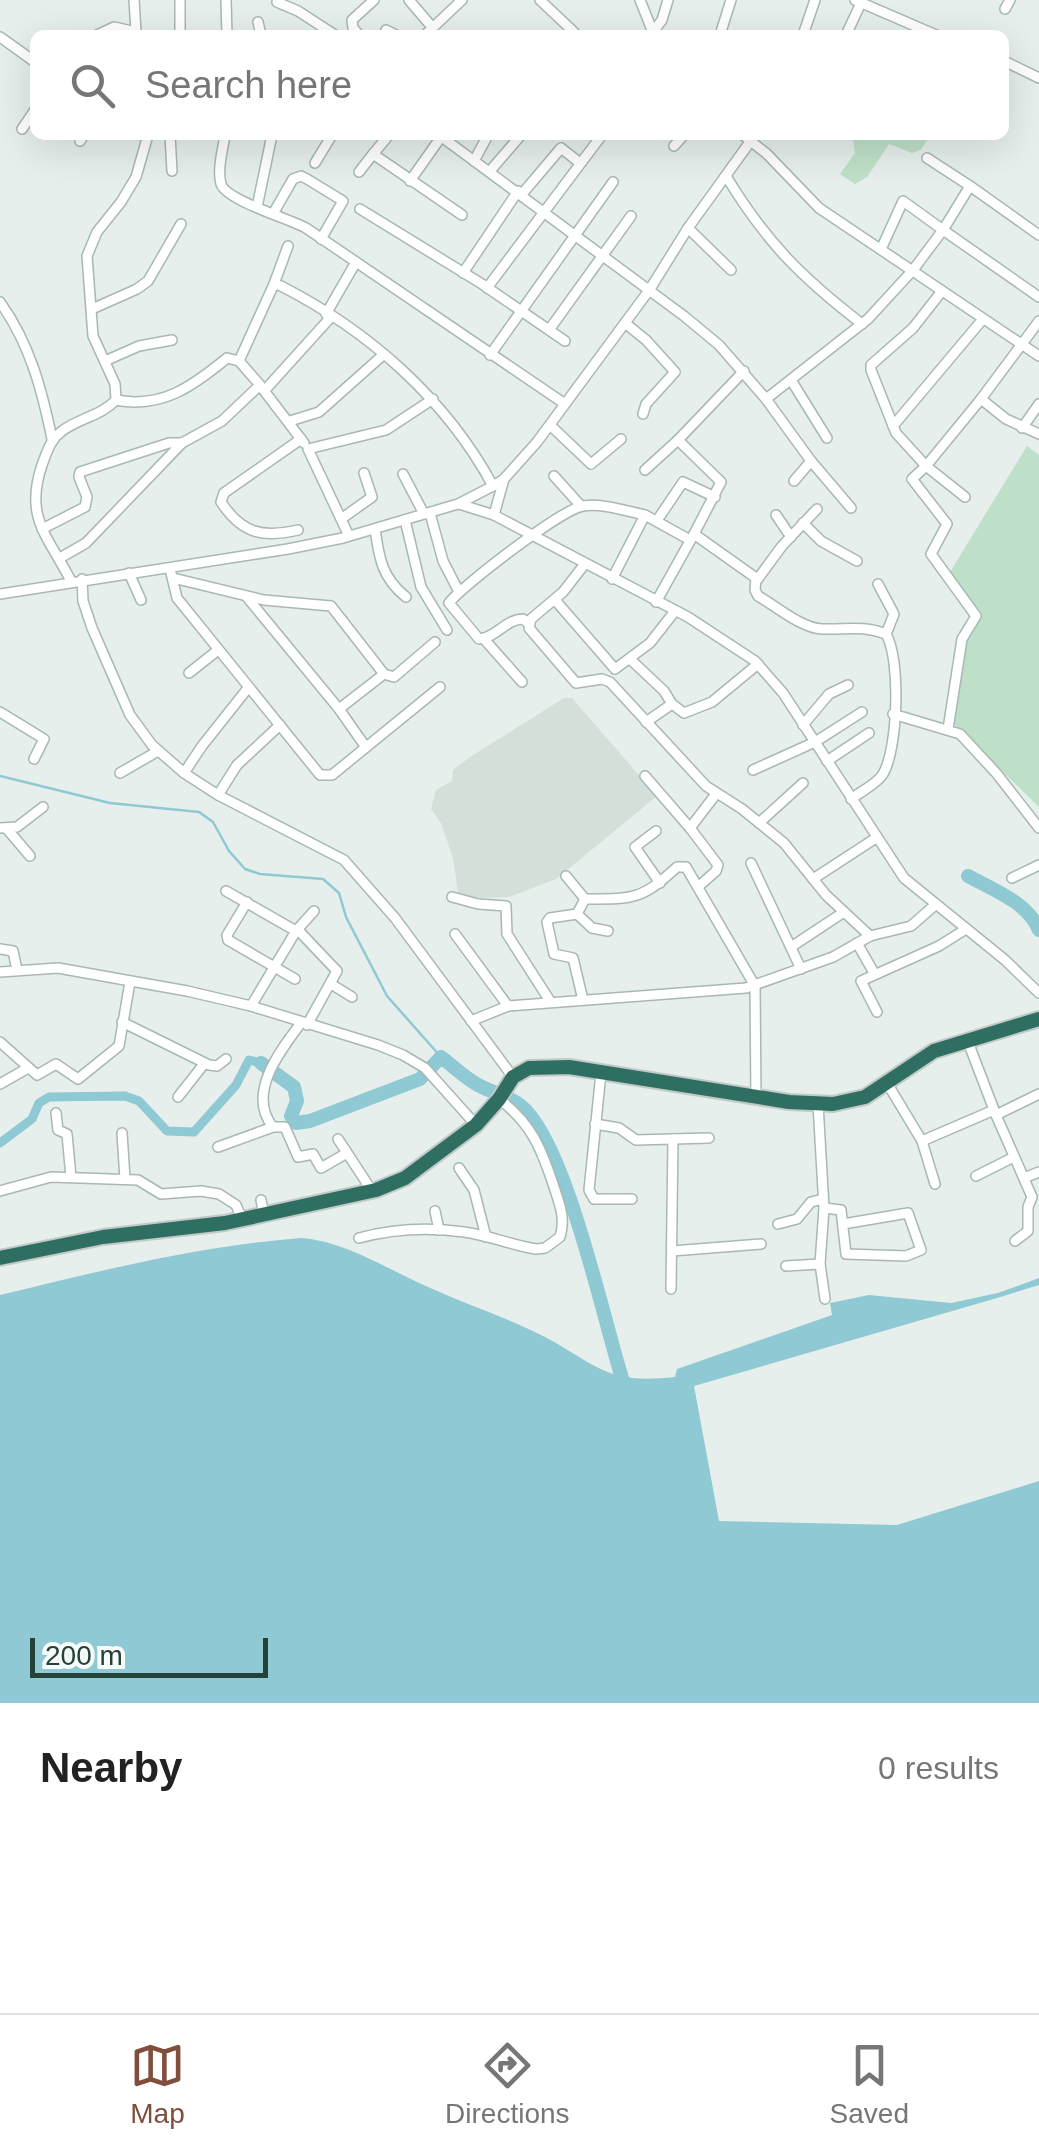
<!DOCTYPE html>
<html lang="en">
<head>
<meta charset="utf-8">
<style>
  :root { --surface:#fff; --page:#f6f6f6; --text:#222; --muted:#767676; --line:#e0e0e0; --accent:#804e3d }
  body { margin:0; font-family:Helvetica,sans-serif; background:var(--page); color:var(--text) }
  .scale { position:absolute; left:30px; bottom:25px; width:238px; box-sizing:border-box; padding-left:10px; border:5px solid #24423a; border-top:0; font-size:28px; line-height:35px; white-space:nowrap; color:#24423a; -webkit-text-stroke:8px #f7fbf9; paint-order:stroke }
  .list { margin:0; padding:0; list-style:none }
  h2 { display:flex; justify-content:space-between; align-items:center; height:130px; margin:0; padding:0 40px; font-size:42px }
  h2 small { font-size:32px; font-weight:400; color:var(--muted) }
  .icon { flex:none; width:55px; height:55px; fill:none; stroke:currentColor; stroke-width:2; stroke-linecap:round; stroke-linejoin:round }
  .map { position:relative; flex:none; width:1039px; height:1703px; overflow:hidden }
  .search { position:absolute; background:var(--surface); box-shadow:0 10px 40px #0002; left:30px; right:30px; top:30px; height:110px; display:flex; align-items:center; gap:25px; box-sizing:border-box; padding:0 35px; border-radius:15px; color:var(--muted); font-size:38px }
  .sheet { height:310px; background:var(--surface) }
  nav { display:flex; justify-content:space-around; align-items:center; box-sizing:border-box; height:140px; border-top:2px solid var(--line); background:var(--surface); font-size:28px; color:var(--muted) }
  nav a { display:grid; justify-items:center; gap:5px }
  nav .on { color:var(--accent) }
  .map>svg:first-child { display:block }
  .built { fill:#d4dfda }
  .green { fill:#bfe0c8 }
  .water { fill:#8ec9d4 }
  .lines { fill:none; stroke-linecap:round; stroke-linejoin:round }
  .stream { stroke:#8ec9d4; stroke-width:2.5 }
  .canal { stroke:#8ec9d4; stroke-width:9 }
  .river { stroke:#8ec9d4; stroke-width:14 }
  .minor-casing { stroke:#a8b8b2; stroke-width:12 }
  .highway-casing { stroke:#c2cac8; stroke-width:18 }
  .minor { stroke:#fff; stroke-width:9 }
  .highway { stroke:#2f6f62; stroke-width:14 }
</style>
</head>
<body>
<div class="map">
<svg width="1039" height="1703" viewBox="0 0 1039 1703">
  <rect width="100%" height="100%" fill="#e6efeb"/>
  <!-- built -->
  <polygon class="built" points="564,698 572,698 657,796 556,879 509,897 471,898 458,893 453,858 441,823 431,809 436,790 452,781 453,770 470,757"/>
  <!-- green -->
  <g class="green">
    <polygon points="845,135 930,135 921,150 912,153 889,144 867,177 855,184 840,174 855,153 853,140"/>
    <polygon points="1027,446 1039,455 1039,807 952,722 967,635 981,618 975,605 950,572"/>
  </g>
  <!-- water -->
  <path class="water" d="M301,1238c44,3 86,31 127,49 39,18 81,31 119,51 54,30 61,46 128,39l2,-8 155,-54 -2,-12 39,-8 82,8 47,-10 41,-15v7l-42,13 -303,88 25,135 178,4 142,-44v222h-1039v-408c100,-24 198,-49 301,-57z"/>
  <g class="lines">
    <!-- stream -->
    <polyline class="stream" points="0,776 110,803 199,812 213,822 229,851 245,869 260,874 323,879 339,893 346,917 387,996 441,1057"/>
    <!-- canal -->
    <polyline class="canal" points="0,1143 32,1119 39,1103 49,1097 125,1096 139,1101 167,1131 194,1132 236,1085 249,1060 261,1063"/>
    <!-- river -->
    <g class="river">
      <path d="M968,876c26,14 59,26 71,54"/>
      <path d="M261,1063l33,24 3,14 -6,15 5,7 14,-2 110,-42 21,-22c12,9 24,21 37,28 13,7 30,11 42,20 45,34 83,213 102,273"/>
    </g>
    <defs>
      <g id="minor">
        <polyline points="134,0 136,32"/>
        <polyline points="226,0 227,35"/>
        <polyline points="409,0 432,27"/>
        <polyline points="540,0 577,35"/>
        <polyline points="640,0 654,35"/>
        <polyline points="855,0 936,35"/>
        <polyline points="277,2 298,11 335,35"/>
        <polyline points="1005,9 1010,0"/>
        <polyline points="258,22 261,35"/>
        <polyline points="386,30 396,35"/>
        <polyline points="653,32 662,20 668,0"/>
        <polyline points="97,35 114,27 136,32"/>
        <polyline points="180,35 180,0"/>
        <polyline points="359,35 353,28 352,20 374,0"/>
        <polyline points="425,35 462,0"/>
        <polyline points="720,35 731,0"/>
        <polyline points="803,35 815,0"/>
        <polyline points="846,35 861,3"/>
        <polyline points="0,37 35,62"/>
        <polyline points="1004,61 1039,78"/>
        <polyline points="22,129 35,110"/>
        <polyline points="170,135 172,171"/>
        <path d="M225,135c-2,14 -8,34 -4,49 5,16 66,34 85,44l259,176"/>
        <polyline points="389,135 373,154 462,215"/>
        <polyline points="439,135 684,316 719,345 766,399 868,319 913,270 943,230 1039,297"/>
        <polyline points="743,135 767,154 819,208 1039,356"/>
        <polyline points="80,141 84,135"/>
        <polyline points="674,146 684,135"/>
        <polyline points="927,158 970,186"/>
        <polyline points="474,161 488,135"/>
        <polyline points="315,163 332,135"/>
        <polyline points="490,171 521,135"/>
        <polyline points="359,172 373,154"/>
        <path d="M726,176c40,66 75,101 136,148"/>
        <polyline points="410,181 441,137"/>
        <polyline points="522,194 561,148 580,163"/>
        <polyline points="257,207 272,135"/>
        <polyline points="360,209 482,284 565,341"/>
        <polyline points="274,212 293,179 301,176 307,179 343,201 321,239"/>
        <polyline points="688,228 731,270"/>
        <polyline points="882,247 903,201 943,230 970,186 1039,235"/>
        <polyline points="463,273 518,191"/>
        <polyline points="274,284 288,246"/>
        <polyline points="487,288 602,135"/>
        <polyline points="942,291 913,328 871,365 871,370 896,433 926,466 981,399"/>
        <path d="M0,302c30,42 42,88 52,137"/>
        <polyline points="92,309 137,289 148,281 181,224"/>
        <polyline points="326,314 356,262"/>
        <polyline points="1039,321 981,399 1006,419 1039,434"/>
        <polyline points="625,323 646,340 675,372 646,404 643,414"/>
        <polyline points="549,330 631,216"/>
        <polyline points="490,355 613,182"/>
        <polyline points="105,361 139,346 172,340"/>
        <path d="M239,361l35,-77 7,2c88,45 165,113 212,200"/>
        <polyline points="791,380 827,438"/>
        <polyline points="262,388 304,443"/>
        <polyline points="265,390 331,317"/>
        <polyline points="766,399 811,461 794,481"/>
        <path d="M116,400c46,9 77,-14 111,-42l12,3 21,24 -38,36 -40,22"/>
        <polyline points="290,421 319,412 383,355"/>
        <polyline points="550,425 591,464 621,439"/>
        <polyline points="893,426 983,319"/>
        <polyline points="1022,428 1039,404"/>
        <polyline points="811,461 851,508"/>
        <polyline points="645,470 678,440"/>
        <polyline points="403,474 424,514"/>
        <polyline points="554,476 581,506"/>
        <polyline points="459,504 494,515 688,617 755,661 783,693 904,878 1005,960 1039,993"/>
        <polyline points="430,513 443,561 459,592"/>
        <polyline points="494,515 504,479"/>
        <polyline points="776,515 791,537"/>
        <polyline points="341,519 372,497 364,473"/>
        <polyline points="658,519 683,482 715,497"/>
        <polyline points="405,520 421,587 447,630"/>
        <polyline points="803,523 821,541 857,561"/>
        <polyline points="42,529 85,507 87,497 79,477 80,472 169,443 182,443 86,543 60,558"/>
        <path d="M375,529c4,29 7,49 31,68"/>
        <path d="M298,530c-35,8 -56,4 -77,-28l3,-9 77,-54"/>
        <polyline points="694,534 721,482 678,440 744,371"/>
        <polyline points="349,536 308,449 386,430 433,399"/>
        <polyline points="584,565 563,592 531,619 529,628 576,683 602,679 610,682 706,786 742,809 784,843 826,895 870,936"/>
        <polyline points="170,569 177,598 320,775 332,775 440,687"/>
        <polyline points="129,573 141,600"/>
        <polyline points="173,578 264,600 331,606 384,674"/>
        <polyline points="82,579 83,601 92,628 130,715 152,745 184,773 218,795 344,860 395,918 513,1077"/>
        <polyline points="612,579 645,515 690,540"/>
        <polyline points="757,580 782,546 817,509"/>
        <path d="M71,581c-23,-45 -47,-63 -29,-116 5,-13 8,-25 20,-34 17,-13 39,-15 54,-31l-1,-16 -22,-48 -6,-80 10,-24 24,-30 15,-25 12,-42"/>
        <polyline points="878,584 894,614 886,634"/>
        <polyline points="0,594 288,549 343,538 458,504 493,486 504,479 537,442 650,289 688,228 755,135"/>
        <polyline points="246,596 339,709 384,674 394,677 435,642"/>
        <polyline points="555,600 615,669 650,643 675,611"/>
        <path d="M656,602l38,-68 62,44 -1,12 3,6c18,10 43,32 64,33 24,1 41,-4 64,5 15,25 12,115 -3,140 -6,10 -23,18 -32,25"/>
        <path d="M529,624l-6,-5c-17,0 -27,19 -44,20l-30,-36c14,-18 113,-94 134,-97 19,-3 43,5 62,9"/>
        <polyline points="484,639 522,682"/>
        <polyline points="630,659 664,691 672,704"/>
        <polyline points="189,673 218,650"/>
        <polyline points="339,709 365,746"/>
        <polyline points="0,712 44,739 34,759"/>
        <polyline points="893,714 960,734 997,774 1039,828"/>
        <polyline points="646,722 672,704 684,713 712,702 758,664"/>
        <polyline points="803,725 829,694 848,685"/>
        <polyline points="948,729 962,639 976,616 931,554 947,524 912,479 926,466 965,497"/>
        <polyline points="827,761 869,733"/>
        <polyline points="753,770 815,742 862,712"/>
        <polyline points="120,773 158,751"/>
        <polyline points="184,773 202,746 248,688"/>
        <polyline points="645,776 690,828"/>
        <polyline points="218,795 237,765 280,725"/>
        <polyline points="759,823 803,783"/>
        <polyline points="0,828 17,827 43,807"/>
        <polyline points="7,829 30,856"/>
        <polyline points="656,831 635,847 660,883"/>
        <polyline points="751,863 801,969"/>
        <path d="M566,876l19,23c49,0 56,1 92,-32h9l69,119 1,111"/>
        <polyline points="1012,878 1039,865"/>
        <polyline points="813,879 876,838"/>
        <polyline points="699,886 716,871 718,865 690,828 716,794"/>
        <polyline points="226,891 296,931"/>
        <polyline points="452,897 478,904 506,906 507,934 550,1001"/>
        <polyline points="247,902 227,935 228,940 295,979"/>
        <polyline points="577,914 592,928 608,931"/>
        <polyline points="297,929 337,971 307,1025"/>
        <polyline points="455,934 508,1006"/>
        <polyline points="857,943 874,973"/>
        <polyline points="791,947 844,912"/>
        <polyline points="0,949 13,951 17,970"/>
        <polyline points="0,972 58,968 187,991 251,1006 378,1045 403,1055 425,1068 476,1125"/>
        <polyline points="331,984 352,997"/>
        <polyline points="583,1000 573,958 554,954 547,922 550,918 577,914 585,899"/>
        <polyline points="251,1006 296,931 314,911"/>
        <polyline points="877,1012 861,981 939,946 966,929"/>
        <polyline points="471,1021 508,1006 746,988 833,957 870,936 911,926 935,905"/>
        <polyline points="122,1022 209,1065 217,1066 226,1059"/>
        <path d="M301,1023c-21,28 -55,71 -28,104h12l13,30 15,-3 8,14 26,-15"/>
        <polyline points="0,1042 37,1075 56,1064 78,1079 119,1046 130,982"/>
        <polyline points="968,1042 996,1115 1039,1094"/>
        <polyline points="601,1073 589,1190 594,1199 632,1199"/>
        <polyline points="887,1083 922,1141 994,1110"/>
        <polyline points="0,1084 28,1068"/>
        <polyline points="178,1097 204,1064"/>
        <polyline points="818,1104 824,1208 820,1264 825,1299"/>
        <polyline points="56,1113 58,1130 67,1134 71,1177"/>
        <polyline points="996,1115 1032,1197 1028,1207 1028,1231 1015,1241"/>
        <polyline points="595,1124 619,1128 636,1140 709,1138"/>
        <polyline points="122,1133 125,1179"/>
        <polyline points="338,1139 372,1191"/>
        <polyline points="922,1141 935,1184"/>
        <polyline points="218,1147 273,1127"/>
        <polyline points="459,1168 474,1190 486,1237"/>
        <polyline points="976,1176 1014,1157"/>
        <polyline points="1024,1178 1039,1172"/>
        <polyline points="0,1191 51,1177 138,1180 161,1194 201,1191 219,1194 236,1205 242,1219"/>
        <polyline points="261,1200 264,1215"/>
        <polyline points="824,1208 841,1210 846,1254 906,1256 921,1250 908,1213 843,1224"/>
        <polyline points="435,1211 439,1230"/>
        <polyline points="778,1224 797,1219 811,1202 823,1199"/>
        <path d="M359,1238c34,-9 69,-11 105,-6 24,3 47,13 72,17l9,-1 15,-11c6,-20 -1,-34 -7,-53 -12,-36 -22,-61 -54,-85"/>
        <polyline points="672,1251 761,1244"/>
        <polyline points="786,1266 820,1264"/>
        <polyline points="671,1289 673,1139"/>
      </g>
      <polyline id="highway" points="0,1258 103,1237 225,1223 376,1190 405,1178 476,1125 499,1099 513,1077 529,1068 569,1067 789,1102 833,1104 865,1097 934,1051 1039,1019"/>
    </defs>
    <!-- minor casing -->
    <use href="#minor" class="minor-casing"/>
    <!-- highway casing -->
    <use href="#highway" class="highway-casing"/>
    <!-- minor -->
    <use href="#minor" class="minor"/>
    <!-- highway -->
    <use href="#highway" class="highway"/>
  </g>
</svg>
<div class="scale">200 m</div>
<div class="search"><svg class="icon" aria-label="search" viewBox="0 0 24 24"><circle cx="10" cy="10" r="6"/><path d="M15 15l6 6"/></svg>Search here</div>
</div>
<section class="sheet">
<h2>Nearby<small>0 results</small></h2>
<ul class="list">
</ul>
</section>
<nav>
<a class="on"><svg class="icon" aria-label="map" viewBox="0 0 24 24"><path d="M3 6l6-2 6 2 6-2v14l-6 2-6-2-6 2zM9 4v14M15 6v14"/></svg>Map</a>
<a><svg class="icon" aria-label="directions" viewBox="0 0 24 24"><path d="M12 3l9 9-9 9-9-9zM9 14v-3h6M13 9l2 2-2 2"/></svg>Directions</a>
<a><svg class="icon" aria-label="saved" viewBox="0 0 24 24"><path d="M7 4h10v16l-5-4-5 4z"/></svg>Saved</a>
</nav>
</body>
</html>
